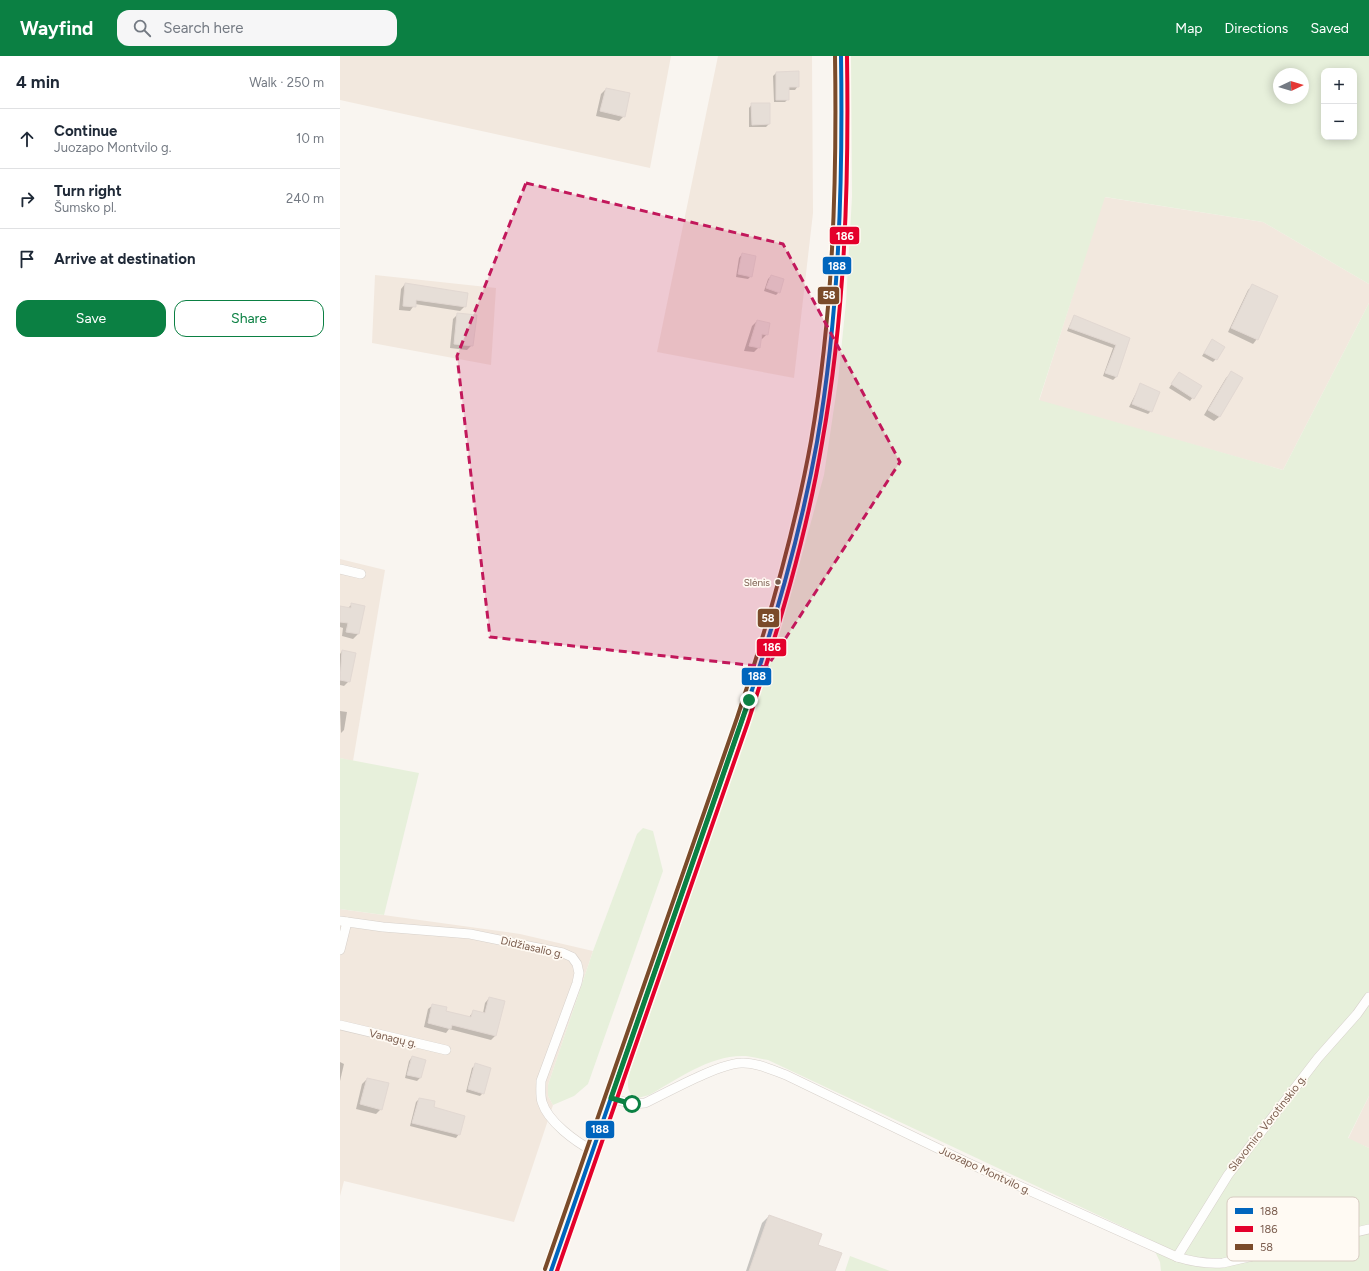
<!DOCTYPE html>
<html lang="en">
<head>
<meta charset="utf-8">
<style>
  :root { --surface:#fff; --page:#f6f6f7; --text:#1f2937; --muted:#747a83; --line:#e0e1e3; --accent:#0b8043 }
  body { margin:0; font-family:Figtree,sans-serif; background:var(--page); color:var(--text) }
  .controls { position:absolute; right:12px; top:12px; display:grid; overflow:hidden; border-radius:8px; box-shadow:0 2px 10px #0003 }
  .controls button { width:36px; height:36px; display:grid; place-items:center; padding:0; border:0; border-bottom:1px solid var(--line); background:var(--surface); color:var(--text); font:20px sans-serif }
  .compass { position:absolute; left:933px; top:12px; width:36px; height:36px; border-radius:50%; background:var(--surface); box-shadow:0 2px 10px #0003; rotate:86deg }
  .stop { position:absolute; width:12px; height:12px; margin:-9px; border:3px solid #0b8043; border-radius:50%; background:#fff }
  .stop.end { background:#0b8043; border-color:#fff; box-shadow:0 1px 4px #0008 }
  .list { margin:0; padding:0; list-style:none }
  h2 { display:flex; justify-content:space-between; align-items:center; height:52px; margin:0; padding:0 16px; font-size:17px }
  h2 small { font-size:13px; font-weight:400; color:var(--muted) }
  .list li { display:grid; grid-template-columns:26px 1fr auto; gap:12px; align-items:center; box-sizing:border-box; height:60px; padding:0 16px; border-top:1px solid var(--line) }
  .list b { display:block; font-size:15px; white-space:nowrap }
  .list p { margin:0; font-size:13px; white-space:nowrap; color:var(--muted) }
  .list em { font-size:13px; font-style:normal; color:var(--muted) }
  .actions { display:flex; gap:8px; padding:12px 16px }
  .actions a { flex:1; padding:9px 0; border:1px solid var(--accent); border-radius:12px; text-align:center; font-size:14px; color:var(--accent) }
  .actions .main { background:var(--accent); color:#fff }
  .icon { flex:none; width:22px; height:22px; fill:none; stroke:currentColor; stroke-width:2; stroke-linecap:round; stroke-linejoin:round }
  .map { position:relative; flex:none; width:1029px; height:1215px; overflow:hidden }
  header { display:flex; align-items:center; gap:24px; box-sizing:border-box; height:56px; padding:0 20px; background:var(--accent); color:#fff }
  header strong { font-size:19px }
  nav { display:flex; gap:22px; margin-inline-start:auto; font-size:14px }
  .search { width:280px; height:36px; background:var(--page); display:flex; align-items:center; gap:10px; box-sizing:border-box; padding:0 14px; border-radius:12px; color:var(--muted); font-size:15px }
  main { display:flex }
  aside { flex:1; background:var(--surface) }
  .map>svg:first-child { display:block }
  .residential { fill:#f2e8de }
  .green { fill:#e7f0db; fill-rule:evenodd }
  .shadow { fill:#0003 }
  .building { fill:#e6ded7; stroke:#e2d8d2 }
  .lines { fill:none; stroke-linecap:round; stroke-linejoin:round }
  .street-casing { stroke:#d7d1cb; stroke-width:10 }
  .primary-casing { stroke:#dad1cc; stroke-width:16 }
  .street { stroke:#fefefd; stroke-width:9 }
  .primary { stroke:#f3eee8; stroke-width:15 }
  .bus-1-casing { stroke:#fffaf3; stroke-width:7 }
  .bus-2-casing { stroke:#fffaf3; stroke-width:7 }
  .bus-3-casing { stroke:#fffaf3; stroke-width:7 }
  .bus-1 { stroke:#0065bd; stroke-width:4 }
  .bus-2 { stroke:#e4002b; stroke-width:4 }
  .bus-3 { stroke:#7a4b2a; stroke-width:4 }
  .route { stroke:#0b8043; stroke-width:5 }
  .marked { fill:#c2185b; fill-opacity:0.2; stroke:#c2185b; stroke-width:3; stroke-dasharray:8 5; stroke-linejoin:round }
  .bus-dot { fill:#7a5c4d; stroke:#fffaf3; stroke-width:1.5 }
  .labels { text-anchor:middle; stroke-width:3.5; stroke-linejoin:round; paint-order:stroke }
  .bus-label { font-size:10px; fill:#7a5c4d; stroke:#fffaf3; text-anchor:end }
  .street-label { font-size:11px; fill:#7a5c4d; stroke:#fffaf3 }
  .key { fill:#fffaf3; stroke:#d7cbc1; stroke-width:1 }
  .key-label { font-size:11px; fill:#7a5c4d }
  .line-badge { stroke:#fffaf3; stroke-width:1.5 }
  .badge-label { font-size:11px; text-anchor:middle; font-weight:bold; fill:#fff }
</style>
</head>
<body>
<header>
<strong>Wayfind</strong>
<div class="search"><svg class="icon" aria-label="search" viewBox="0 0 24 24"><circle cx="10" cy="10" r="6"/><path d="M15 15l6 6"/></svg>Search here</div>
<nav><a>Map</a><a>Directions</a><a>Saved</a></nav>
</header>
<main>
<aside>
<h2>4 min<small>Walk · 250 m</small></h2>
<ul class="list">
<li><svg class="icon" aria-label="ahead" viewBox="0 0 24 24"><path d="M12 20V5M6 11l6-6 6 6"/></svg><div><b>Continue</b><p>Juozapo Montvilo g.</p></div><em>10 m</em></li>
<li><svg class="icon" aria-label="right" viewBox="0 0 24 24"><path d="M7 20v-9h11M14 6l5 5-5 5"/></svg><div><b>Turn right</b><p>Šumsko pl.</p></div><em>240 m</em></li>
<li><svg class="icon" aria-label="arrive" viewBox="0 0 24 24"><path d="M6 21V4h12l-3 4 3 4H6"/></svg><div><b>Arrive at destination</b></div></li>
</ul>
<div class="actions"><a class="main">Save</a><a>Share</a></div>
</aside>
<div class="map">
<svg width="1029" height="1215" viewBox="0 0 1029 1215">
  <rect width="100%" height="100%" fill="#f9f5f0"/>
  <!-- residential -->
  <g class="residential">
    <polygon points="0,0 331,0 310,112 0,44"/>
    <polygon points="378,0 472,0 473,157 454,322 317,296"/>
    <polygon points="764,141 923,166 1029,228 1029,247 943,414 699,345"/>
    <polygon points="35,219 156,232 151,309 32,287"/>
    <polygon points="0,503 45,514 13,705 0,702"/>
    <polygon points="0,853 180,878 253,895 208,1029 208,1040 213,1049 174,1166 4,1125 0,1140"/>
    <polygon points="1029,1040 1029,1092 1008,1083"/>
  </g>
  <!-- green -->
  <g class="green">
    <path d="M511,0h518v228l-106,-62 -158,-25 -66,203 244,70 86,-167v793l-21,42 21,10v123h-208l-1,-9 -11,-23 -381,-179c-7,-1 -15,-3 -22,-4 -35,-2 -68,23 -97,39l-11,3 -6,-2c-9,-12 -1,-26 3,-39l97,-281 63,-196 29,-105 14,-94 8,-79 6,-105zM984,15h30v66h-30zM939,18h24v24h-24z"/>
    <polygon points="0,702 79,717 44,859 0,853"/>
    <polygon points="303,772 313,775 323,815 248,1028 234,1040 213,1049 208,1040 208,1029 253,895 297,778"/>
    <polygon points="510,1200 550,1215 505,1215"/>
  </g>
  <!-- shadow -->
  <g class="shadow">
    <polygon points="436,17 458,30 455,34 448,34 448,43 445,46 434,46 433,20"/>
    <polygon points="266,33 284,60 279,65 256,60 261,38"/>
    <polygon points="412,48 429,68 426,71 409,71 409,52"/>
    <polygon points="402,198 411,220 408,223 396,221 399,202"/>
    <polygon points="431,220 439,236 436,239 424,235 428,223"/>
    <polygon points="65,228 125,250 120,255 75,248 70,255 59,254 61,233"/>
    <polygon points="913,229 917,283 913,288 888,276 908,234"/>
    <polygon points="118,258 132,289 127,294 110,292 113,263"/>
    <polygon points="734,260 789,283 776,321 773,324 763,320 773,292 727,275"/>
    <polygon points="417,265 427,278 422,283 420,283 419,291 414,296 404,295 412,270"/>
    <polygon points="872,285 876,303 873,306 862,300"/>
    <polygon points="839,317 860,331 850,345 829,332"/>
    <polygon points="891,317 901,323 879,361 874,365 864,359 886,322"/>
    <polygon points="800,329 811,355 808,358 789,351"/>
    <polygon points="12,548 18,578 13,583 2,580 3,572 0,571 0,551 7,553"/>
    <polygon points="2,595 9,625 4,630 0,629 0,598"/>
    <polygon points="0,655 7,656 4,674 1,677"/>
    <polygon points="149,942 155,980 151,984 109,973 106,977 84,971 88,953 93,949 105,955 129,961 134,955 143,957 145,947"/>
    <polygon points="72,1001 80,1022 77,1025 65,1022 69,1005"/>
    <polygon points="0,1006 4,1008 0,1025"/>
    <polygon points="136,1009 143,1037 140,1040 126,1036 132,1012"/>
    <polygon points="27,1023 41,1053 36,1058 16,1053 22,1028"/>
    <polygon points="79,1043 93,1052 119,1078 116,1082 70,1070 76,1046"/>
    <polygon points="429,1160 477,1190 494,1215 406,1215 422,1167"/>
  </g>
  <!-- building -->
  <g class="building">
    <polygon points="459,15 459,31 449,31 449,44 436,44 436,16"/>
    <polygon points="266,32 290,37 285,61 260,55"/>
    <polygon points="411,47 430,47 430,68 412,69"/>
    <polygon points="402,197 416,200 412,221 398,218"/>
    <polygon points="431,219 444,223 440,237 426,232"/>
    <polygon points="65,227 128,237 126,251 76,244 76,251 63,250"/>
    <polygon points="912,228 938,240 918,284 891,272"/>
    <polygon points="117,257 137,259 133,290 114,288"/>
    <polygon points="734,259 790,282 777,321 765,317 776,289 729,272"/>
    <polygon points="417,264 430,267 428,279 422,278 420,292 409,290"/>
    <polygon points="872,283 885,291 877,304 864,297"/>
    <polygon points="891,315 903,322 880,361 868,354"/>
    <polygon points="839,316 862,330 854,343 831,328"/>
    <polygon points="800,327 820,336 812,356 792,348"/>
    <polygon points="11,547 25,550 19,578 6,576 8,567 0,566 0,550 11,552"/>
    <polygon points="2,594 16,597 10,626 0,624"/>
    <polygon points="149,941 165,945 156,980 112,969 111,973 88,967 92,948 107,951 106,955 131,961 133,954 145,957"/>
    <polygon points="72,1000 86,1004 81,1022 67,1019"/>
    <polygon points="135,1007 151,1012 144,1038 128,1033"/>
    <polygon points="27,1022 49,1027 42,1054 20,1048"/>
    <polygon points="79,1042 95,1045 94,1051 125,1060 120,1079 72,1067"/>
    <polygon points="429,1159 482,1178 478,1189 502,1197 495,1215 409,1215"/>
  </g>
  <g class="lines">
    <defs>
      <g id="street">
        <polyline points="0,513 21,518"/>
        <path d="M0,865l43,6 87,7 93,19 9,4 5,7 2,9 -2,10 -36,98c0,7 -1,14 1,21 6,20 34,40 51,49"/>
        <polyline points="0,894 7,866"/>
        <polyline points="0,969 106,994"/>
        <path d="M271,1042l21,6 13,-1c23,-11 73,-39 96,-40 15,-1 31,7 45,12l180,87 211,95c16,5 30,7 46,6l146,-34"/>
        <polyline points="837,1201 888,1119 978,1002 1017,958 1029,941"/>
      </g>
      <path id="primary" d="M211,1215c48,-139 97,-279 145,-418 41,-118 85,-235 110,-357 31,-145 39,-292 35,-440"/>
    </defs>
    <!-- street casing -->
    <use href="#street" class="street-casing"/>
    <!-- primary casing -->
    <use href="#primary" class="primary-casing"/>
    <!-- street -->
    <use href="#street" class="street"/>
    <!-- primary -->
    <use href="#primary" class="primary"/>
    <defs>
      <path id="bus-1" d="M211,1215l191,-551c31,-91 58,-183 75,-278 22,-128 26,-257 24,-386"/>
      <path id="bus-2" d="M217,1215l191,-549c30,-92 58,-184 74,-279 23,-128 27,-258 25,-387"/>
      <path id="bus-3" d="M205,1213l192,-551c30,-91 57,-183 74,-277 22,-127 26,-256 24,-385"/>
    </defs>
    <!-- bus-1 casing -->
    <use href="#bus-1" class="bus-1-casing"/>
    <!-- bus-2 casing -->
    <use href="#bus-2" class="bus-2-casing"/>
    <!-- bus-3 casing -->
    <use href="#bus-3" class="bus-3-casing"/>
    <!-- bus-1 -->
    <use href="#bus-1" class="bus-1"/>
    <!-- bus-2 -->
    <use href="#bus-2" class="bus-2"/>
    <!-- bus-3 -->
    <use href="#bus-3" class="bus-3"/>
  </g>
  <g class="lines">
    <!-- route -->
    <polyline class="route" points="292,1048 271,1042 409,644"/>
  </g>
  <!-- marked area -->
  <path class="marked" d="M186,127l257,61 117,218 -133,205 -277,-30 -33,-281z"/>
  <!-- markers -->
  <circle class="bus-dot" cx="438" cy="526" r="3.5"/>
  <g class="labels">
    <!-- bus labels -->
    <g class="bus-label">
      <text x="430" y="530">Slėnis</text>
    </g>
    <!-- street labels -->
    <g class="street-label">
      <text transform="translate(192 891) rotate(13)" y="4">Didžiasalio g.</text>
      <text transform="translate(53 982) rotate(13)" y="4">Vanagų g.</text>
      <text transform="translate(927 1067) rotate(-52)" y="4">Slavomiro Vorotinskio g.</text>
      <text transform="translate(645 1114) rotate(25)" y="4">Juozapo Montvilo g.</text>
    </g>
  </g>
  <!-- legend -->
  <rect x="887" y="1141" width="132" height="64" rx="6" class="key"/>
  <rect x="895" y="1152" width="18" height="6" fill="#0065bd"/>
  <rect x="895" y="1170" width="18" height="6" fill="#e4002b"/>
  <rect x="895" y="1188" width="18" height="6" fill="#7a4b2a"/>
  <g class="key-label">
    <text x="920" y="1159">188</text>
    <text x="920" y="1177">186</text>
    <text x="920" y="1195">58</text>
  </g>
  <g class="line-badge">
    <rect x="489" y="170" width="31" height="19" rx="4" fill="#e4002b"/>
    <rect x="482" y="200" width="30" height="19" rx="4" fill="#0065bd"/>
    <rect x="477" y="230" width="23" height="19" rx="4" fill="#7a4b2a"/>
    <rect x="417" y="552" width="23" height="20" rx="4" fill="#7a4b2a"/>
    <rect x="416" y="582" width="31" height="19" rx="4" fill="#e4002b"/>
    <rect x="401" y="611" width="31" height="19" rx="4" fill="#0065bd"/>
    <rect x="245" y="1064" width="30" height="19" rx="4" fill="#0065bd"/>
  </g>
  <g class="badge-label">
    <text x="505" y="184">186</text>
    <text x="497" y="214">188</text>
    <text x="489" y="243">58</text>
    <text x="428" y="566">58</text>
    <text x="432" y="595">186</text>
    <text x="417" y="624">188</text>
    <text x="260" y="1077">188</text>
  </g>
</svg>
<div class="controls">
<button>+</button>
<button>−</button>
</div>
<svg class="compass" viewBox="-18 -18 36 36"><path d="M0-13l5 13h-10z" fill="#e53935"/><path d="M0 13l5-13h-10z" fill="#747a83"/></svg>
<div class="stop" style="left:292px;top:1048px"></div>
<div class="stop end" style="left:409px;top:644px"></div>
</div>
</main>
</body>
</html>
